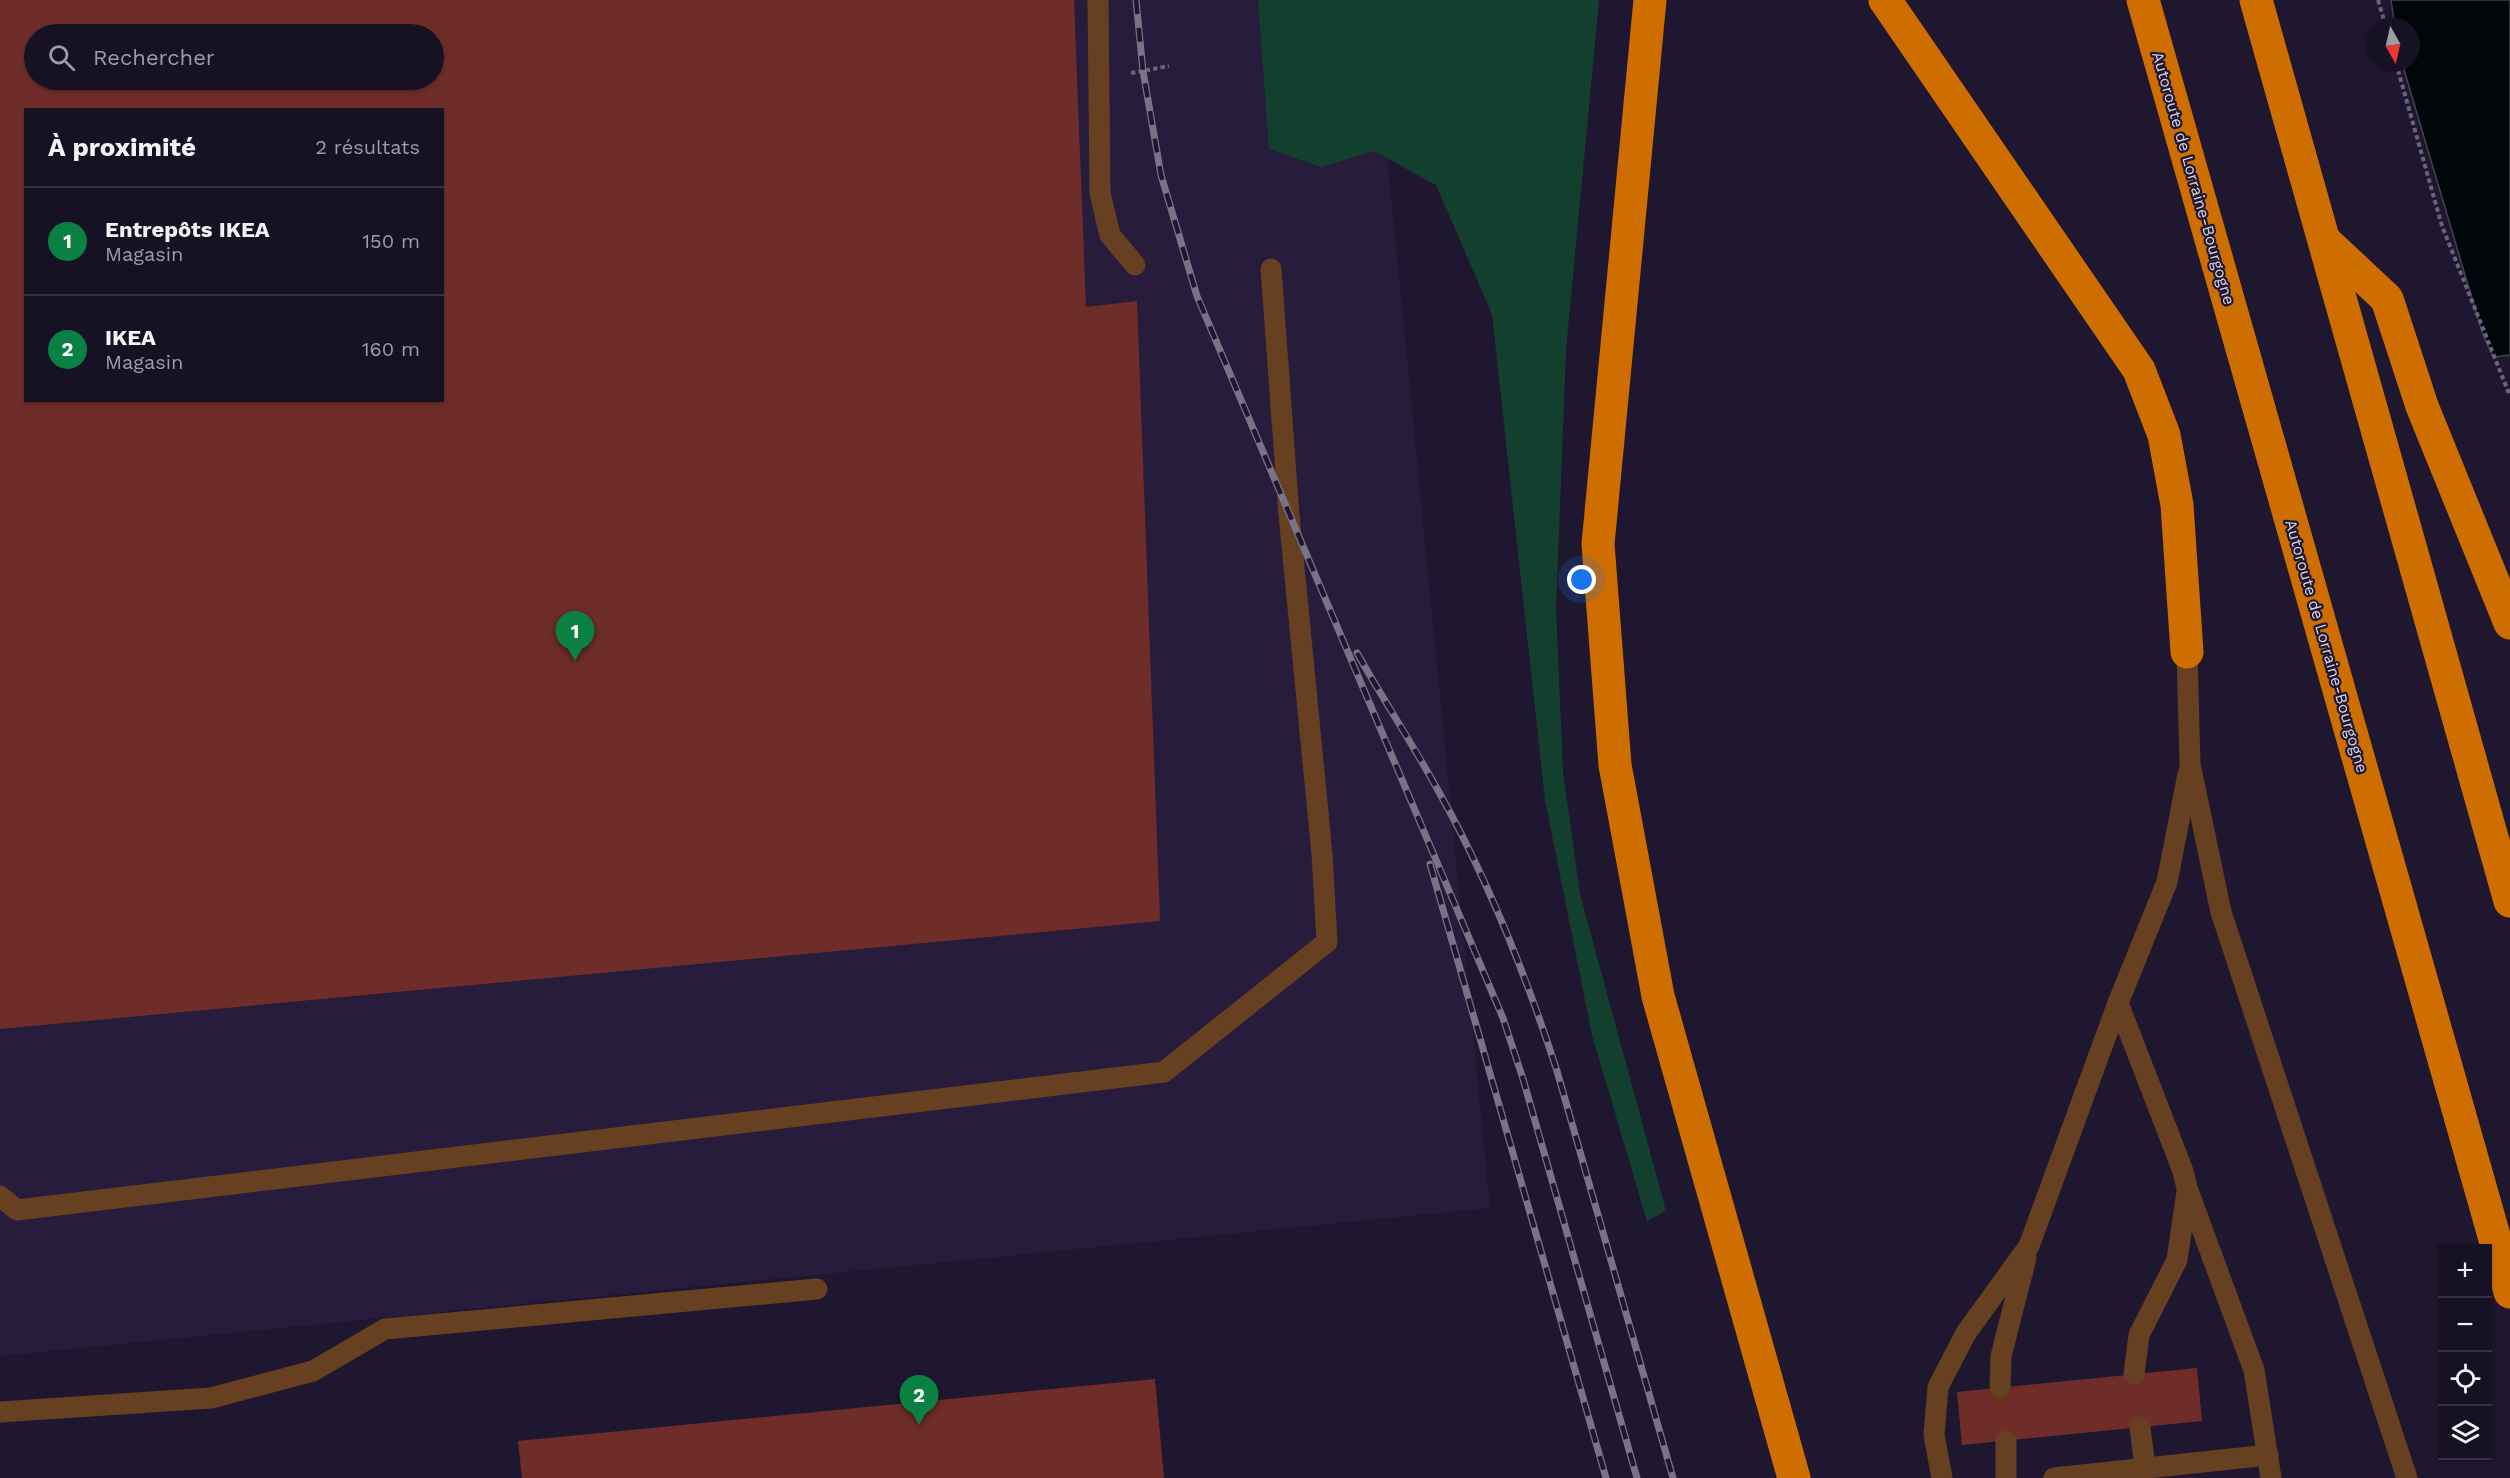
<!DOCTYPE html>
<html lang="fr">
<head>
<meta charset="utf-8">
<style>
  :root { --surface:#171124; --page:#241f31; --text:#f1f3f6; --muted:#9e9da6; --line:#363141; --accent:#0b8043 }
  body { margin:0; font-family:"Work Sans",sans-serif; background:var(--page); color:var(--text) }
  .controls { position:absolute; right:18px; bottom:18px; display:grid; overflow:hidden; border-radius:0px; box-shadow:0 2px 4px #0004 }
  .controls button { width:54px; height:54px; display:grid; place-items:center; padding:0; border:0; border-bottom:2px solid var(--line); background:var(--surface); color:var(--text); font:30px sans-serif }
  .compass { position:absolute; left:2366px; top:18px; width:54px; height:54px; border-radius:50%; background:var(--surface); box-shadow:0 2px 4px #0004; rotate:172deg }
  .you { position:absolute; left:1582px; top:580px; width:21px; height:21px; margin:-15px; border:4px solid #fff; border-radius:50%; background:#1a73e8; box-shadow:0 0 0 9px #1a73e833 }
  .badge { display:grid; place-items:center; width:39px; height:39px; border-radius:50%; background:var(--accent); color:#fff; font-size:20px; font-weight:700 }
  .pin { position:absolute; translate:-50% -50px; filter:drop-shadow(0 2px 3px #0008) }
  .pin::after { content:''; position:absolute; top:32px; width:21px; height:18px; background:inherit; clip-path:polygon(0 0,100% 0,50% 100%) }
  .list { margin:0; padding:0; list-style:none }
  h2 { display:flex; justify-content:space-between; align-items:center; height:78px; margin:0; padding:0 24px; font-size:26px }
  h2 small { font-size:20px; font-weight:400; color:var(--muted) }
  .list li { display:grid; grid-template-columns:39px 1fr auto; gap:18px; align-items:center; box-sizing:border-box; height:108px; padding:0 24px; border-top:2px solid var(--line) }
  .list b { display:block; font-size:22px; white-space:nowrap }
  .list p { margin:0; font-size:20px; white-space:nowrap; color:var(--muted) }
  .list em { font-size:20px; font-style:normal; color:var(--muted) }
  .icon { flex:none; width:33px; height:33px; fill:none; stroke:currentColor; stroke-width:2; stroke-linecap:round; stroke-linejoin:round }
  .map { position:relative; flex:none; width:2510px; height:1478px; overflow:hidden }
  .search { position:absolute; background:var(--surface); box-shadow:0 2px 4px #0004; left:24px; top:24px; width:420px; height:66px; display:flex; align-items:center; gap:15px; box-sizing:border-box; padding:0 21px; border-radius:33px; color:var(--muted); font-size:22px }
  .panel { position:absolute; background:var(--surface); box-shadow:0 2px 4px #0004; left:24px; top:108px; width:420px; height:294px; border-radius:0px }
  .map>svg:first-child { display:block }
  .built { fill:#271c3b; fill-rule:evenodd }
  .green { fill:#13402e }
  .water { fill:#000609; stroke:#41444c; stroke-width:1.5 }
  .building { fill:#6f2d29; fill-rule:evenodd }
  .lines { fill:none; stroke-linecap:round; stroke-linejoin:round }
  .path { stroke:#6a647a; stroke-width:4; stroke-dasharray:4.5 3; stroke-linecap:butt }
  .service { stroke:#674022; stroke-width:21 }
  .motorway { stroke:#ce6d00; stroke-width:33 }
  .rail-casing { stroke:#797388; stroke-width:7 }
  .rail { stroke:#1f1730; stroke-width:4.5; stroke-dasharray:14; stroke-linecap:butt }
  .labels { text-anchor:middle; stroke-width:4.5; stroke-linejoin:round; paint-order:stroke }
  .street-label { font-size:16px; fill:#dad6e7; stroke:#1f1730 }
</style>
</head>
<body>
<div class="map">
<svg width="2510" height="1478" viewBox="0 0 2510 1478">
  <rect width="100%" height="100%" fill="#1f1730"/>
  <!-- built -->
  <path class="built" d="M0,0h1372l118,1208 -1490,148zM34,34h400v46h-400zM26,110h416v290h-416z"/>
  <!-- green -->
  <polygon class="green" points="1258,0 1599,0 1566,350 1556,609 1563,772 1580,894 1666,1211 1647,1221 1592,1035 1545,800 1492,314 1436,185 1374,151 1321,167 1269,149"/>
  <!-- water -->
  <polygon class="water" points="2391,0 2510,0 2510,355 2493,357 2482,332 2402,63 2411,63 2411,27 2395,27"/>
  <!-- building -->
  <g class="building">
    <path d="M0,0h1074l12,307 51,-6 23,620 -1160,108zM34,34h400v46h-400zM26,110h416v290h-416z"/>
    <polygon points="2197,1368 2202,1421 1962,1445 1957,1392"/>
    <polygon points="1155,1379 1164,1478 522,1478 518,1441"/>
  </g>
  <g class="lines">
    <!-- path -->
    <g class="path">
      <polyline points="2378,0 2386,27"/>
      <polyline points="2396,63 2442,226 2510,396"/>
      <polyline points="1131,73 1169,66"/>
    </g>
    <!-- service -->
    <g class="service">
      <polyline points="1098,0 1100,193 1110,235 1135,265"/>
      <polyline points="2187,652 2190,764 2221,912 2407,1478"/>
      <polyline points="2118,1003 2183,1171 2187,1188 2254,1370 2271,1478"/>
      <polyline points="0,1196 17,1210 1164,1072 1327,942 1322,854 1289,515 1271,269"/>
      <polyline points="2134,1374 2139,1335 2177,1260 2187,1192"/>
      <polyline points="2000,1388 2001,1356 2026,1258"/>
      <polyline points="0,1412 211,1398 313,1371 385,1329 817,1289"/>
      <polyline points="2140,1427 2145,1468"/>
      <polyline points="1942,1478 1934,1435 1938,1387 1966,1333 2029,1246 2118,1003 2167,882 2188,774"/>
      <polyline points="2006,1478 2006,1441"/>
      <polyline points="2054,1478 2268,1455"/>
    </g>
    <!-- motorway -->
    <g class="motorway">
      <polyline points="1650,0 1598,544 1615,765 1658,996 1794,1478"/>
      <polyline points="1885,0 2139,370 2164,435 2177,505 2187,652"/>
      <polyline points="2143,0 2510,1292"/>
      <polyline points="2256,0 2510,901"/>
      <polyline points="2325,241 2387,299 2422,406 2510,623"/>
    </g>
    <defs>
      <g id="rail">
        <polyline points="1136,0 1143,71 1161,175 1197,296 1503,1018 1523,1079 1637,1478"/>
        <path d="M1357,653c27,48 57,93 83,141 49,88 86,181 117,277l116,407"/>
        <polyline points="1430,864 1606,1478"/>
      </g>
    </defs>
    <!-- rail casing -->
    <use href="#rail" class="rail-casing"/>
    <!-- rail -->
    <use href="#rail" class="rail"/>
  </g>
  <g class="labels">
    <!-- street labels -->
    <g class="street-label">
      <text transform="translate(2194 178) rotate(74)" y="6">Autoroute de Lorraine-Bourgogne</text>
      <text transform="translate(2327 646) rotate(74)" y="6">Autoroute de Lorraine-Bourgogne</text>
    </g>
  </g>
</svg>
<div class="controls">
<button>+</button>
<button>−</button>
<button><svg class="icon" aria-label="locate" viewBox="0 0 24 24"><circle cx="12" cy="12" r="6"/><path d="M12 2v4M12 18v4M2 12h4M18 12h4"/></svg></button>
<button><svg class="icon" aria-label="layers" viewBox="0 0 24 24"><path d="M12 4l9 5-9 5-9-5zM3 14l9 5 9-5"/></svg></button>
</div>
<svg class="compass" viewBox="-18 -18 36 36"><path d="M0-13l5 13h-10z" fill="#e53935"/><path d="M0 13l5-13h-10z" fill="#9e9da6"/></svg>
<div class="you"></div>
<div class="pin badge" style="left:575px;top:661px">1</div>
<div class="pin badge" style="left:919px;top:1425px">2</div>
<div class="search"><svg class="icon" aria-label="search" viewBox="0 0 24 24"><circle cx="10" cy="10" r="6"/><path d="M15 15l6 6"/></svg>Rechercher</div>
<section class="panel">
<h2>À proximité<small>2 résultats</small></h2>
<ul class="list">
<li><span class="badge">1</span><div><b>Entrepôts IKEA</b><p>Magasin</p></div><em>150 m</em></li>
<li><span class="badge">2</span><div><b>IKEA</b><p>Magasin</p></div><em>160 m</em></li>
</ul>
</section>
</div>
</body>
</html>
